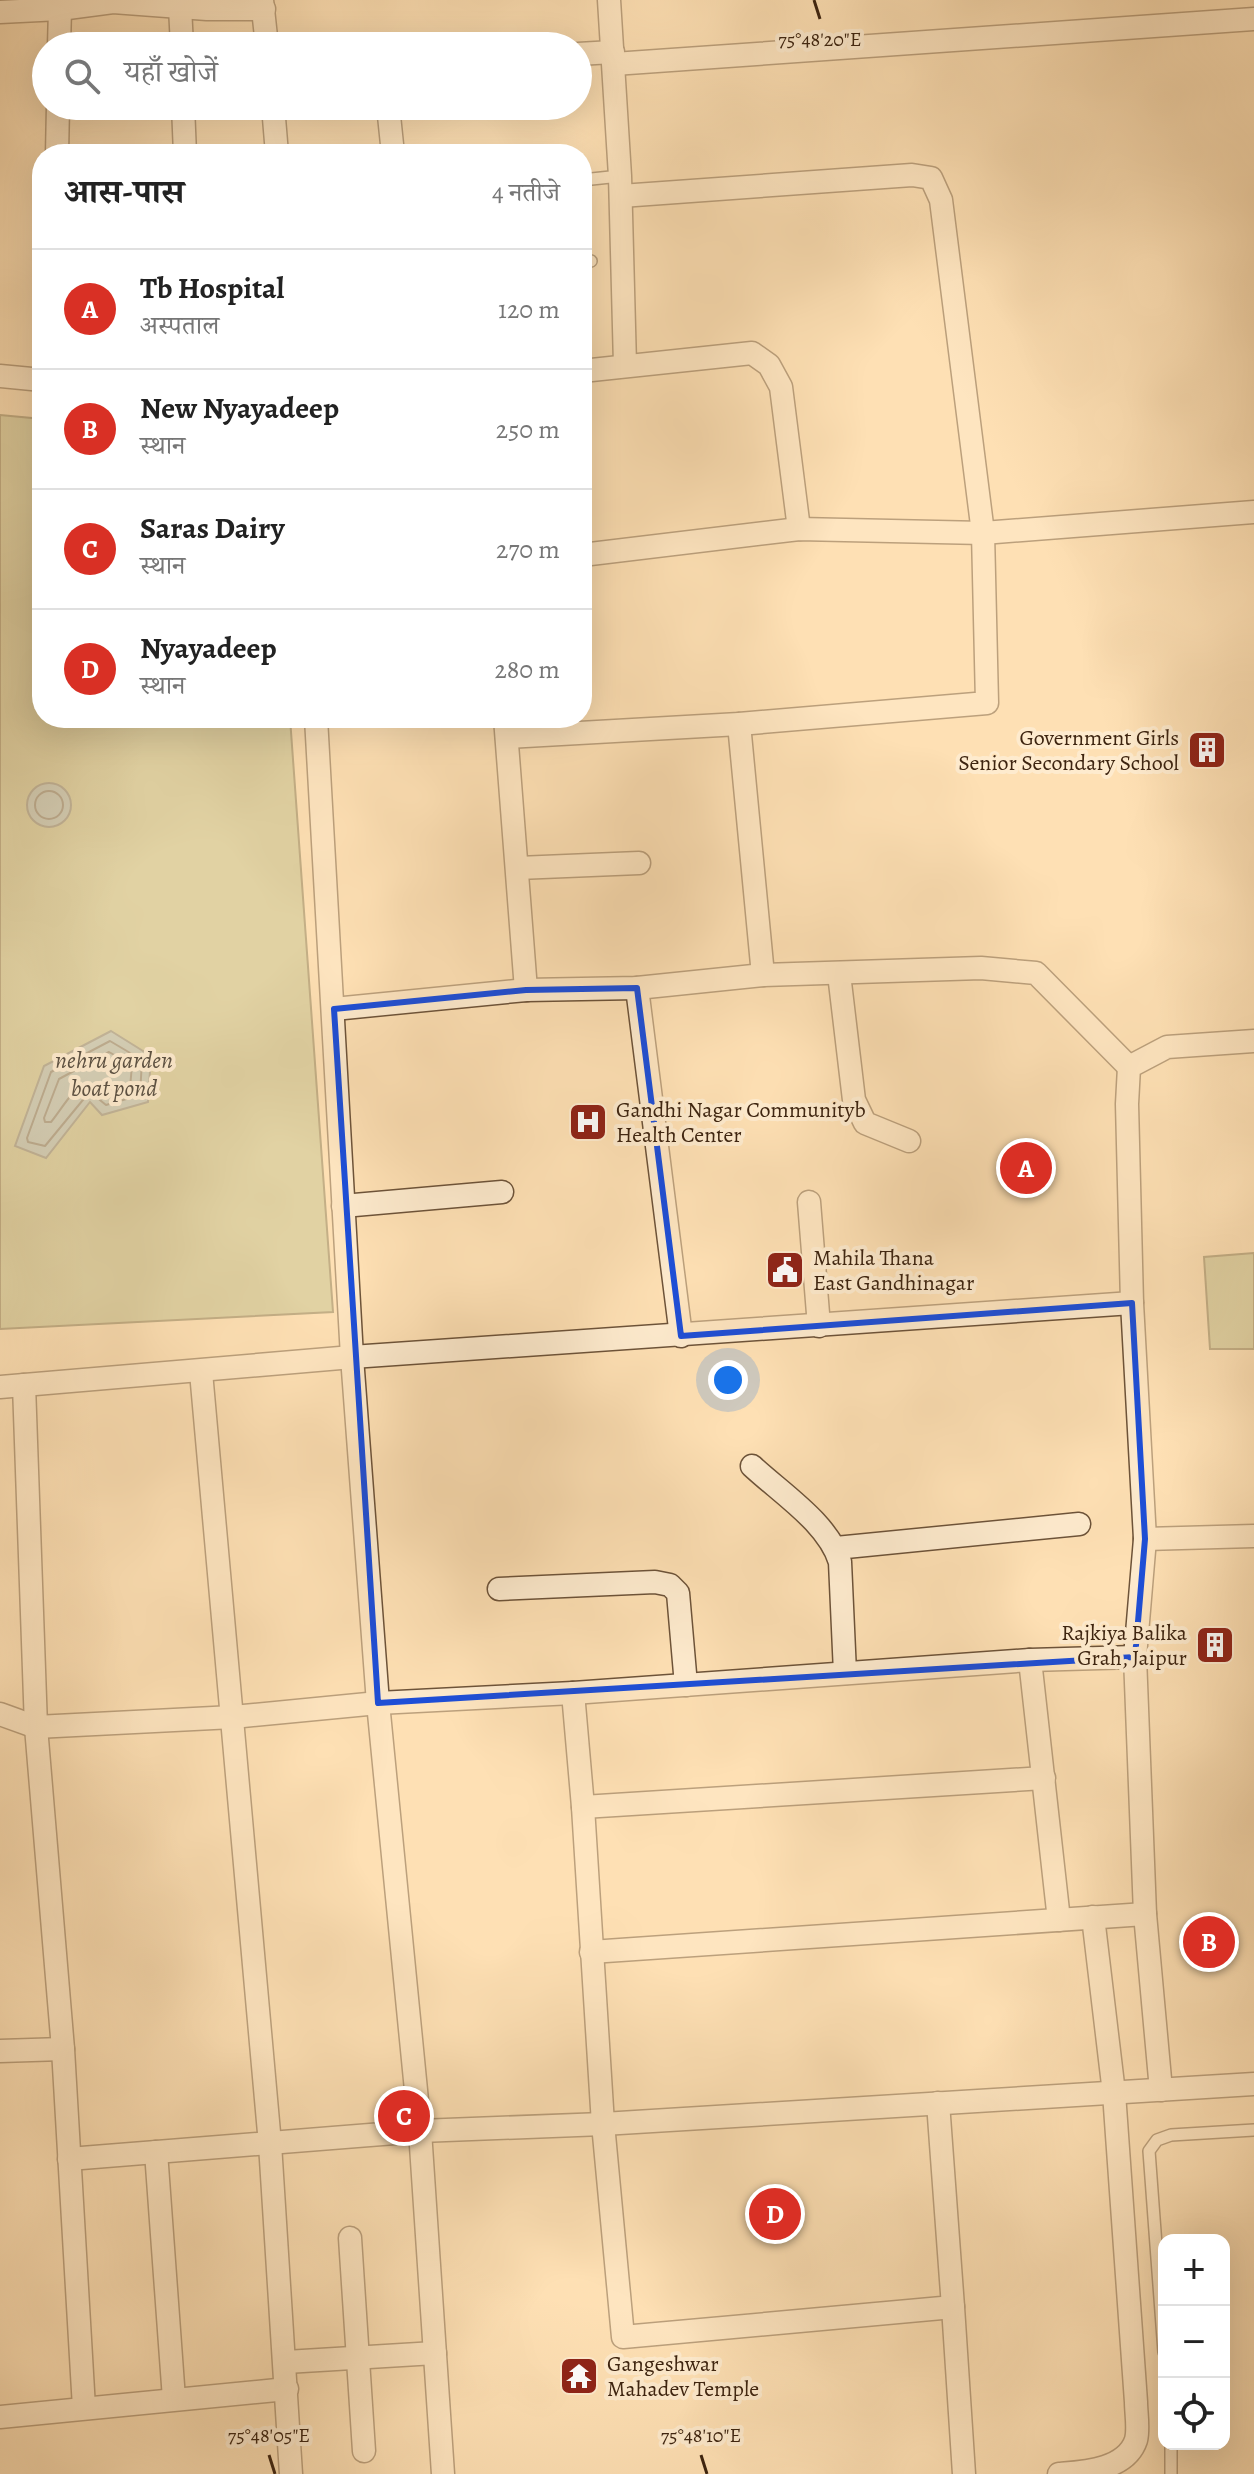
<!DOCTYPE html>
<html lang="hi">
<head>
<meta charset="utf-8">
<style>
  :root { --surface:#fff; --page:#f2f2f2; --text:#222; --muted:#767676; --line:#e0e0e0; --accent:#d93025 }
  body { margin:0; font-family:Alegreya,"Noto Serif Devanagari",serif; background:var(--page); color:var(--text) }
  .controls { position:absolute; right:24px; bottom:24px; display:grid; overflow:hidden; border-radius:16px; box-shadow:0 8px 32px #0002 }
  .controls button { width:72px; height:72px; display:grid; place-items:center; padding:0; border:0; border-bottom:2px solid var(--line); background:var(--surface); color:var(--text); font:40px sans-serif }
  .you { position:absolute; left:728px; top:1380px; width:28px; height:28px; margin:-20px; border:6px solid #fff; border-radius:50%; background:#1a73e8; box-shadow:0 0 0 12px #1a73e833 }
  .badge { display:grid; place-items:center; width:52px; height:52px; border-radius:50%; background:var(--accent); color:#fff; font-size:26px; font-weight:700 }
  .pin { position:absolute; translate:-50% -50%; border:4px solid #fff; box-shadow:0 2px 8px #0006 }
  .list { margin:0; padding:0; list-style:none }
  h2 { display:flex; justify-content:space-between; align-items:center; height:104px; margin:0; padding:0 32px; font-size:34px }
  h2 small { font-size:26px; font-weight:400; color:var(--muted) }
  .list li { display:grid; grid-template-columns:52px 1fr auto; gap:24px; align-items:center; box-sizing:border-box; height:120px; padding:0 32px; border-top:2px solid var(--line) }
  .list b { display:block; font-size:30px; white-space:nowrap }
  .list p { margin:0; font-size:26px; white-space:nowrap; color:var(--muted) }
  .list em { font-size:26px; font-style:normal; color:var(--muted) }
  .icon { flex:none; width:44px; height:44px; fill:none; stroke:currentColor; stroke-width:2; stroke-linecap:round; stroke-linejoin:round }
  .map { position:relative; flex:none; width:1254px; height:2474px; overflow:hidden }
  .search { position:absolute; background:var(--surface); box-shadow:0 8px 32px #0002; left:32px; top:32px; width:560px; height:88px; display:flex; align-items:center; gap:20px; box-sizing:border-box; padding:0 28px; border-radius:44px; color:var(--muted); font-size:30px }
  .panel { position:absolute; background:var(--surface); box-shadow:0 8px 32px #0002; left:32px; top:144px; width:560px; height:584px; border-radius:32px }
  .map>svg:first-child { display:block }
  .green { fill:#bec28e; stroke:#7e734f; stroke-width:2 }
  .water { fill:#a5bab9; stroke:#7b7e75; stroke-width:2 }
  .lines { fill:none; stroke-linecap:round; stroke-linejoin:round }
  .shore { stroke:#716f64; stroke-width:2 }
  .service-casing { stroke:#6d5339; stroke-width:14 }
  .minor-casing { stroke:#6d5339; stroke-width:25 }
  .service { stroke:#feebce; stroke-width:11 }
  .minor { stroke:#feebce; stroke-width:22 }
  .marked { fill:none; stroke:#1d4ed8; stroke-width:6; stroke-linejoin:round }
  .ticks { fill:none; stroke:#3d2410; stroke-width:3 }
  .labels { text-anchor:middle; stroke-width:8; stroke-linejoin:round; paint-order:stroke }
  .poi-label { font-size:22px; fill:#3d2410; stroke:#feebce; text-anchor:start }
  .water-label { font-size:24px; font-style:italic; fill:#5c5143; stroke:#feebce }
  .ticks-label { font-size:20px; text-anchor:middle; fill:#3d2410; stroke:#feebce; stroke-width:8; stroke-linejoin:round; paint-order:stroke }
</style>
</head>
<body>
<div class="map">
<svg width="1254" height="2474" viewBox="0 0 1254 2474">
  <rect width="100%" height="100%" fill="#fee0b4"/>
  <filter id="stains"><feTurbulence type="fractalNoise" baseFrequency=".0025" numOctaves="4"/><feColorMatrix values="0 0 0 0 .2 0 0 0 0 .09 0 0 0 0 .02 0 0 0 .5 -.17"/></filter>
  <radialGradient id="worn" r=".72"><stop offset=".6" stop-color="#630" stop-opacity="0"/><stop offset="1" stop-color="#630" stop-opacity=".3"/></radialGradient>
  <!-- green -->
  <g class="green">
    <polygon points="0,415 42,419 42,718 290,718 333,1312 0,1329"/>
    <polygon points="1254,1253 1254,1349 1210,1349 1204,1257"/>
  </g>
  <!-- water -->
  <g class="water">
    <circle cx="49" cy="805" r="22"/>
    <polygon points="111,1031 151,1056 148,1102 102,1115 90,1102 46,1158 15,1146 44,1066"/>
  </g>
  <g class="lines">
    <!-- shore -->
    <g class="shore">
      <circle cx="49" cy="805" r="14"/>
      <polygon points="110,1041 142,1060 140,1095 106,1105 95,1096 87,1095 45,1146 28,1142 27,1138 51,1072"/>
      <path d="M109,1052l23,13 -2,23 -20,6c-31,-23 -41,6 -59,28h-6l-1,-4 15,-39z"/>
    </g>
    <defs>
      <g id="service">
        <polyline points="582,180 620,176"/>
        <polyline points="582,262 591,261"/>
        <polyline points="1164,2352 1149,2151 1157,2140 1171,2135 1254,2130"/>
        <polyline points="1171,2474 1171,2444"/>
      </g>
      <g id="minor">
        <polyline points="262,0 267,46"/>
        <polyline points="609,0 620,176 625,365"/>
        <polyline points="180,7 182,46"/>
        <polyline points="0,12 60,9 113,2 207,9 264,9"/>
        <polyline points="59,46 60,9"/>
        <polyline points="578,54 613,52"/>
        <polyline points="614,64 1254,19"/>
        <polyline points="183,106 185,154"/>
        <polyline points="273,106 277,154"/>
        <polyline points="388,106 393,154"/>
        <polyline points="57,154 58,106"/>
        <polyline points="582,371 752,353 769,365 781,387 799,529"/>
        <polyline points="0,376 42,380"/>
        <polyline points="582,555 799,529 983,533 1254,512"/>
        <polyline points="316,718 352,1357 378,1703 420,2131 443,2474"/>
        <polyline points="505,718 526,990"/>
        <polyline points="739,724 763,975"/>
        <polyline points="507,737 739,724 987,703 983,533 941,200 931,178 912,175 621,196"/>
        <polyline points="518,868 639,863"/>
        <polyline points="839,974 854,1100 865,1123 909,1141"/>
        <polyline points="637,988 681,1336"/>
        <polyline points="334,1009 526,990 637,988 763,975 981,968 1036,973 1129,1067"/>
        <polyline points="1254,1041 1167,1047 1129,1067 1127,1104 1132,1303 1145,1539 1254,1536"/>
        <polyline points="809,1202 819,1326"/>
        <polyline points="343,1206 502,1192"/>
        <polyline points="201,1372 270,2144 291,2474"/>
        <polyline points="24,1385 36,1727 63,2049 84,2408"/>
        <polyline points="0,1387 352,1357 1132,1303"/>
        <path d="M752,1466c30,28 76,57 88,96l5,111"/>
        <polyline points="1145,1539 1135,1657 1145,1914 1161,2090"/>
        <polyline points="836,1548 1079,1524"/>
        <polyline points="499,1589 655,1582 670,1585 678,1593 686,1685"/>
        <polyline points="1030,1660 1059,1920"/>
        <polyline points="573,1693 583,1807 603,2124 623,2337 953,2307 938,2103"/>
        <polyline points="0,1714 36,1727 233,1717 378,1703 573,1693 1030,1660 1135,1657"/>
        <polyline points="583,1807 1044,1778"/>
        <polyline points="591,1952 1145,1914"/>
        <polyline points="0,2051 63,2049"/>
        <polyline points="156,2152 174,2399"/>
        <polyline points="69,2159 420,2131 603,2124 1254,2084"/>
        <polyline points="350,2238 364,2451"/>
        <polyline points="953,2307 964,2474"/>
        <polyline points="286,2362 435,2353"/>
        <polyline points="0,2417 287,2389"/>
        <path d="M1059,2474c25,-2 67,-4 77,-34 3,-11 0,-27 0,-38l-22,-309 -21,-176"/>
      </g>
    </defs>
    <!-- service casing -->
    <use href="#service" class="service-casing"/>
    <!-- minor casing -->
    <use href="#minor" class="minor-casing"/>
    <!-- service -->
    <use href="#service" class="service"/>
    <!-- minor -->
    <use href="#minor" class="minor"/>
  </g>
  <!-- marked area -->
  <path d="M0 0H1254V2474H0ZM637,988l44,348 451,-33 13,236 -10,118 -757,46 -44,-694 192,-19z" fill="#fee0b4" fill-opacity=".55" fill-rule="evenodd"/>
  <path class="marked" d="M637,988l44,348 451,-33 13,236 -10,118 -757,46 -44,-694 192,-19z"/>
  <!-- ticks -->
  <path class="ticks" d="M814,0l6,19M269,2455l6,19M701,2455l6,19"/>
  <!-- icons -->
  <defs>
    <symbol id="building-square" viewBox="-11 -11 22 22"><rect x="-9" y="-9" width="18" height="18" rx="4" fill="#8f2418" stroke="#feebce"/><path d="M-4-6H4V6H1V3H-1V6H-4ZM-2.5-4.3h1.7v1.8h-1.7ZM.8-4.3h1.7v1.8H.8ZM-2.5-1h1.7V.8h-1.7ZM.8-1h1.7V.8H.8Z" fill="#fff"/></symbol>
    <symbol id="hospital-square" viewBox="-11 -11 22 22"><rect x="-9" y="-9" width="18" height="18" rx="4" fill="#8f2418" stroke="#feebce"/><path d="M-5-5h3v3.5h4V-5h3V5h-3V1.5h-4V5h-3Z" fill="#fff"/></symbol>
    <symbol id="civic-square" viewBox="-11 -11 22 22"><rect x="-9" y="-9" width="18" height="18" rx="4" fill="#8f2418" stroke="#feebce"/><path d="M-.6-6.5H3V-4.5H.6V-3L4-1V1h2V6H-6V1h2V-1L-.6-3ZM-1.2 2.5V6h2.4V2.5Z" fill="#fff"/></symbol>
    <symbol id="temple-square" viewBox="-11 -11 22 22"><rect x="-9" y="-9" width="18" height="18" rx="4" fill="#8f2418" stroke="#feebce"/><path d="M0-6L5-2H3V0L6.5 2.5H4V6H1.5V3h-3V6H-4V2.5H-6.5L-3 0V-2H-5Z" fill="#fff"/></symbol>
  </defs>
  <g fill-rule="evenodd">
    <use href="#building-square" x="1185" y="728" width="44" height="44"/>
    <use href="#hospital-square" x="566" y="1100" width="44" height="44"/>
    <use href="#civic-square" x="763" y="1248" width="44" height="44"/>
    <use href="#building-square" x="1193" y="1623" width="44" height="44"/>
    <use href="#temple-square" x="557" y="2354" width="44" height="44"/>
  </g>
  <g class="labels">
    <!-- poi labels -->
    <g class="poi-label">
      <text x="1179" y="745" text-anchor="end">Government Girls<tspan x="1179" dy="25">Senior Secondary School</tspan></text>
      <text x="616" y="1117">Gandhi Nagar Communityb<tspan x="616" dy="25">Health Center</tspan></text>
      <text x="813" y="1265">Mahila Thana<tspan x="813" dy="25">East Gandhinagar</tspan></text>
      <text x="1187" y="1640" text-anchor="end">Rajkiya Balika<tspan x="1187" dy="25">Grah, Jaipur</tspan></text>
      <text x="607" y="2371">Gangeshwar<tspan x="607" dy="25">Mahadev Temple</tspan></text>
    </g>
    <!-- water labels -->
    <g class="water-label">
      <text x="114" y="1068">nehru garden<tspan x="114" dy="28">boat pond</tspan></text>
    </g>
  </g>
  <g class="ticks-label">
    <text x="820" y="46">75°48'20"E</text>
    <text x="269" y="2442">75°48'05"E</text>
    <text x="701" y="2442">75°48'10"E</text>
  </g>
  <rect width="100%" height="100%" filter="url(#stains)"/>
  <rect width="100%" height="100%" fill="url(#worn)"/>
</svg>
<div class="controls">
<button>+</button>
<button>−</button>
<button><svg class="icon" aria-label="locate" viewBox="0 0 24 24"><circle cx="12" cy="12" r="6"/><path d="M12 2v4M12 18v4M2 12h4M18 12h4"/></svg></button>
</div>
<div class="you"></div>
<div class="pin badge" style="left:1026px;top:1168px">A</div>
<div class="pin badge" style="left:1209px;top:1942px">B</div>
<div class="pin badge" style="left:404px;top:2116px">C</div>
<div class="pin badge" style="left:775px;top:2214px">D</div>
<div class="search"><svg class="icon" aria-label="search" viewBox="0 0 24 24"><circle cx="10" cy="10" r="6"/><path d="M15 15l6 6"/></svg>यहाँ खोजें</div>
<section class="panel">
<h2>आस-पास<small>4 नतीजे</small></h2>
<ul class="list">
<li><span class="badge">A</span><div><b>Tb Hospital</b><p>अस्पताल</p></div><em>120 m</em></li>
<li><span class="badge">B</span><div><b>New Nyayadeep</b><p>स्थान</p></div><em>250 m</em></li>
<li><span class="badge">C</span><div><b>Saras Dairy</b><p>स्थान</p></div><em>270 m</em></li>
<li><span class="badge">D</span><div><b>Nyayadeep</b><p>स्थान</p></div><em>280 m</em></li>
</ul>
</section>
</div>
</body>
</html>
